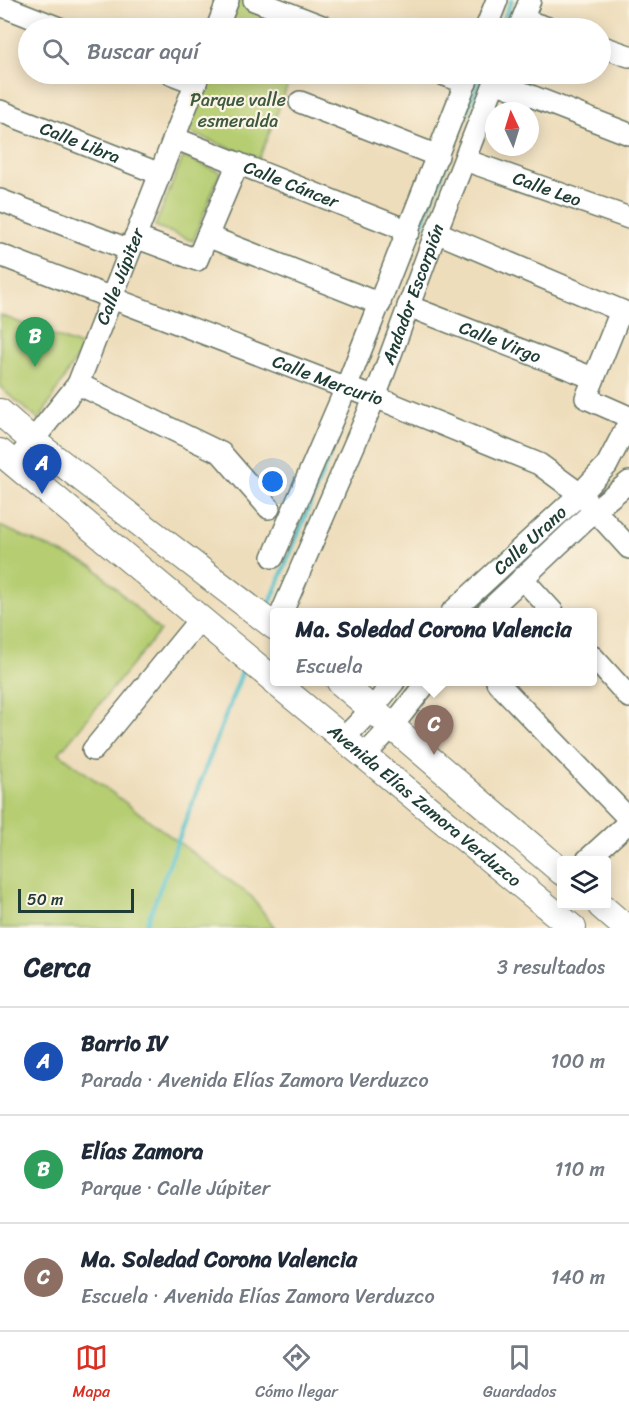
<!DOCTYPE html>
<html lang="es">
<head>
<meta charset="utf-8">
<style>
  :root { --surface:#fff; --page:#f2f2f3; --text:#1f2937; --muted:#747a83; --line:#e0e1e3; --accent:#d93025 }
  body { margin:0; font-family:Sriracha,sans-serif; background:var(--page); color:var(--text) }
  .controls { position:absolute; right:18px; bottom:18px; display:grid; overflow:hidden; border-radius:6px; box-shadow:0 3px 15px #0003 }
  .controls button { width:54px; height:54px; display:grid; place-items:center; padding:0; border:0; border-bottom:2px solid var(--line); background:var(--surface); color:var(--text); font:30px sans-serif }
  .compass { position:absolute; left:485px; top:102px; width:54px; height:54px; border-radius:50%; background:var(--surface); box-shadow:0 3px 15px #0003; rotate:356deg }
  .scale { position:absolute; left:18px; bottom:15px; width:116px; box-sizing:border-box; padding-left:6px; border:3px solid #1f3d34; border-top:0; font-size:16px; line-height:21px; white-space:nowrap; color:#1f3d34; -webkit-text-stroke:4px #fcf5e5; paint-order:stroke }
  .you { position:absolute; left:273px; top:482px; width:21px; height:21px; margin:-15px; border:4px solid #fff; border-radius:50%; background:#1a73e8; box-shadow:0 0 0 9px #1a73e833 }
  .badge { display:grid; place-items:center; width:39px; height:39px; border-radius:50%; background:var(--accent); color:#fff; font-size:20px; font-weight:700 }
  .pin { position:absolute; translate:-50% -50px; filter:drop-shadow(0 2px 3px #0008) }
  .pin::after { content:''; position:absolute; top:32px; width:21px; height:18px; background:inherit; clip-path:polygon(0 0,100% 0,50% 100%) }
  .popup { position:absolute; left:270px; top:608px; width:327px; height:78px; box-sizing:border-box; display:grid; place-content:center; border-radius:6px; background:var(--surface); filter:drop-shadow(0 2px 4px #0005); font-size:20px; white-space:nowrap; color:var(--muted) }
  .popup b { font-size:22px; color:var(--text) }
  .popup::after { content:''; position:absolute; left:50%; top:100%; margin-left:-12px; border:12px solid transparent; border-top-color:var(--surface) }
  .list { margin:0; padding:0; list-style:none }
  h2 { display:flex; justify-content:space-between; align-items:center; height:78px; margin:0; padding:0 24px; font-size:26px }
  h2 small { font-size:20px; font-weight:400; color:var(--muted) }
  .list li { display:grid; grid-template-columns:39px 1fr auto; gap:18px; align-items:center; box-sizing:border-box; height:108px; padding:0 24px; border-top:2px solid var(--line) }
  .list b { display:block; font-size:22px; white-space:nowrap }
  .list p { margin:0; font-size:20px; white-space:nowrap; color:var(--muted) }
  .list em { font-size:20px; font-style:normal; color:var(--muted) }
  .icon { flex:none; width:33px; height:33px; fill:none; stroke:currentColor; stroke-width:2; stroke-linecap:round; stroke-linejoin:round }
  .map { position:relative; flex:none; width:629px; height:928px; overflow:hidden }
  .search { position:absolute; background:var(--surface); box-shadow:0 3px 15px #0003; left:18px; right:18px; top:18px; height:66px; display:flex; align-items:center; gap:15px; box-sizing:border-box; padding:0 21px; border-radius:33px; color:var(--muted); font-size:22px }
  .sheet { height:402px; background:var(--surface) }
  nav { display:flex; justify-content:space-around; align-items:center; box-sizing:border-box; height:84px; border-top:2px solid var(--line); background:var(--surface); font-size:16px; color:var(--muted) }
  nav a { display:grid; justify-items:center; gap:3px }
  nav .on { color:var(--accent) }
  .map>svg:first-child { display:block }
  .green { fill:#b6cd72; stroke:#6a8553; stroke-width:1.5 }
  .lines { fill:none; stroke-linecap:round; stroke-linejoin:round }
  .stream { stroke:#54c2cc; stroke-width:4.5 }
  .minor-casing { stroke:#677563; stroke-width:24 }
  .major-casing { stroke:#677563; stroke-width:28 }
  .minor { stroke:#fff; stroke-width:21 }
  .major { stroke:#fff; stroke-width:26 }
  .labels { text-anchor:middle; stroke-width:4.5; stroke-linejoin:round; paint-order:stroke }
  .park-label { font-size:18px; fill:#3d5a40; stroke:#fcf5e5 }
  .street-label { font-size:18px; fill:#1f3d34; stroke:#fcf5e5 }
</style>
</head>
<body>
<div class="map">
<svg width="629" height="928" viewBox="0 0 629 928">
  <rect width="100%" height="100%" fill="#fcf5e5"/>
  <filter id="ink" filterUnits="userSpaceOnUse"><feTurbulence type="fractalNoise" baseFrequency=".0167" numOctaves="2"/><feDisplacementMap in="SourceGraphic" scale="12" xChannelSelector="R" yChannelSelector="G"/><feConvolveMatrix kernelMatrix="1 2 1 2 8 2 1 2 1" color-interpolation-filters="sRGB"/></filter>
  <filter id="wash" filterUnits="userSpaceOnUse"><feTurbulence type="fractalNoise" baseFrequency=".008" numOctaves="4" result="noise"/><feDisplacementMap in="SourceGraphic" scale="24" xChannelSelector="R" yChannelSelector="G"/><feGaussianBlur stdDeviation="1.35" result="paint"/><feColorMatrix in="noise" values="0 0 0 0 0 0 0 0 0 0 0 0 0 0 0 0 0 1.4 0 .05"/><feComposite in="paint" operator="in"/></filter>
  <g filter="url(#wash)">
    <rect width="100%" height="100%" fill="#edb"/>
    <!-- green -->
    <g class="green">
      <polygon points="239,0 245,0 309,28 228,28"/>
      <polygon points="211,74 292,74 259,159 188,132"/>
      <polygon points="183,157 220,172 193,241 155,226"/>
      <polygon points="0,315 83,347 39,420 0,387"/>
      <polygon points="0,526 94,567 160,631 59,753 252,897 275,928 0,928"/>
    </g>
    <g class="lines">
      <!-- stream -->
      <g class="stream">
        <polyline points="500,28 512,0"/>
        <polyline points="403,271 482,74"/>
        <polyline points="270,603 341,427"/>
        <polyline points="145,928 244,667"/>
      </g>
    </g>
  </g>
  <g filter="url(#ink)">
    <g class="lines">
      <defs>
        <g id="minor">
          <polyline points="254,0 327,28"/>
          <polyline points="0,5 59,28"/>
          <polyline points="523,20 548,28"/>
          <polyline points="217,28 228,0"/>
          <polyline points="486,28 497,0"/>
          <polyline points="519,28 530,0"/>
          <polyline points="600,46 629,56"/>
          <polyline points="172,74 196,83"/>
          <polyline points="442,74 466,83"/>
          <polyline points="495,82 629,134"/>
          <polyline points="300,102 438,156"/>
          <path id="s1" d="M0,111l160,63"/>
          <path id="s2" d="M174,138l235,93"/>
          <path id="s3" d="M465,160l164,58"/>
          <polyline points="0,200 130,250"/>
          <polyline points="436,232 629,314"/>
          <polyline points="207,236 380,304"/>
          <polyline points="135,237 197,260 238,163"/>
          <path id="s4" d="M0,255l346,133 29,9 164,67 41,30 49,54"/>
          <path id="s5" d="M408,306l185,72"/>
          <polyline points="621,311 586,398 629,417"/>
          <polyline points="78,384 221,453 269,508"/>
          <path id="s6" d="M14,464l64,-80 121,-310"/>
          <polyline points="273,557 346,388 469,74"/>
          <polyline points="522,578 553,612"/>
          <path id="s7" d="M282,612l93,-215 61,-165 62,-158"/>
          <path id="s8" d="M452,612l128,-118 27,-29 22,-43"/>
          <polyline points="487,612 595,510 629,482"/>
          <polyline points="593,657 629,697"/>
          <polyline points="497,682 629,819"/>
          <polyline points="343,739 372,709 394,682"/>
          <polyline points="93,750 200,619"/>
          <polyline points="365,755 393,725 427,682"/>
          <polyline points="587,860 629,822"/>
        </g>
        <g id="major">
          <polyline points="0,412 33,441 275,627"/>
          <polyline points="0,452 275,681"/>
          <path id="s9" d="M275,682l298,246"/>
          <polyline points="340,682 562,872"/>
          <polyline points="601,906 626,928"/>
        </g>
      </defs>
      <!-- minor casing -->
      <use href="#minor" class="minor-casing"/>
      <!-- major casing -->
      <use href="#major" class="major-casing"/>
      <!-- minor -->
      <use href="#minor" class="minor"/>
      <!-- major -->
      <use href="#major" class="major"/>
    </g>
  </g>
  <g class="labels">
    <!-- park labels -->
    <g class="park-label">
      <text x="238" y="106">Parque valle<tspan x="238" dy="21">esmeralda</tspan></text>
    </g>
    <!-- street labels -->
    <g class="street-label">
      <text dy="6" stroke="none"><textPath href="#s1" startOffset="86">Calle Libra</textPath></text>
      <text dy="6" stroke="none"><textPath href="#s2" startOffset="126">Calle Cáncer</textPath></text>
      <text dy="6" stroke="none"><textPath href="#s3" startOffset="87">Calle Leo</textPath></text>
      <text dy="6" stroke="none"><textPath href="#s6" startOffset="218">Calle Júpiter</textPath></text>
      <text dy="6" stroke="none"><textPath href="#s7" startOffset="344">Andador Escorpión</textPath></text>
      <text dy="6" stroke="none"><textPath href="#s5" startOffset="99">Calle Virgo</textPath></text>
      <text dy="6" stroke="none"><textPath href="#s4" startOffset="351">Calle Mercurio</textPath></text>
      <text dy="6" stroke="none"><textPath href="#s8" startOffset="106">Calle Urano</textPath></text>
      <text dy="6" stroke="none"><textPath href="#s9" startOffset="194">Avenida Elías Zamora Verduzco</textPath></text>
    </g>
  </g>
</svg>
<div class="controls">
<button><svg class="icon" aria-label="layers" viewBox="0 0 24 24"><path d="M12 4l9 5-9 5-9-5zM3 14l9 5 9-5"/></svg></button>
</div>
<svg class="compass" viewBox="-18 -18 36 36"><path d="M0-13l5 13h-10z" fill="#e53935"/><path d="M0 13l5-13h-10z" fill="#747a83"/></svg>
<div class="scale">50 m</div>
<div class="you"></div>
<div class="pin badge" style="left:42px;top:494px;background:#1a4fb4">A</div>
<div class="pin badge" style="left:35px;top:367px;background:#2e9e5b">B</div>
<div class="pin badge" style="left:434px;top:755px;background:#8d6e63">C</div>
<div class="popup"><b>Ma. Soledad Corona Valencia</b>Escuela</div>
<div class="search"><svg class="icon" aria-label="search" viewBox="0 0 24 24"><circle cx="10" cy="10" r="6"/><path d="M15 15l6 6"/></svg>Buscar aquí</div>
</div>
<section class="sheet">
<h2>Cerca<small>3 resultados</small></h2>
<ul class="list">
<li><span class="badge" style="background:#1a4fb4">A</span><div><b>Barrio IV</b><p>Parada · Avenida Elías Zamora Verduzco</p></div><em>100 m</em></li>
<li><span class="badge" style="background:#2e9e5b">B</span><div><b>Elías Zamora</b><p>Parque · Calle Júpiter</p></div><em>110 m</em></li>
<li><span class="badge" style="background:#8d6e63">C</span><div><b>Ma. Soledad Corona Valencia</b><p>Escuela · Avenida Elías Zamora Verduzco</p></div><em>140 m</em></li>
</ul>
</section>
<nav>
<a class="on"><svg class="icon" aria-label="map" viewBox="0 0 24 24"><path d="M3 6l6-2 6 2 6-2v14l-6 2-6-2-6 2zM9 4v14M15 6v14"/></svg>Mapa</a>
<a><svg class="icon" aria-label="directions" viewBox="0 0 24 24"><path d="M12 3l9 9-9 9-9-9zM9 14v-3h6M13 9l2 2-2 2"/></svg>Cómo llegar</a>
<a><svg class="icon" aria-label="saved" viewBox="0 0 24 24"><path d="M7 4h10v16l-5-4-5 4z"/></svg>Guardados</a>
</nav>
</body>
</html>
